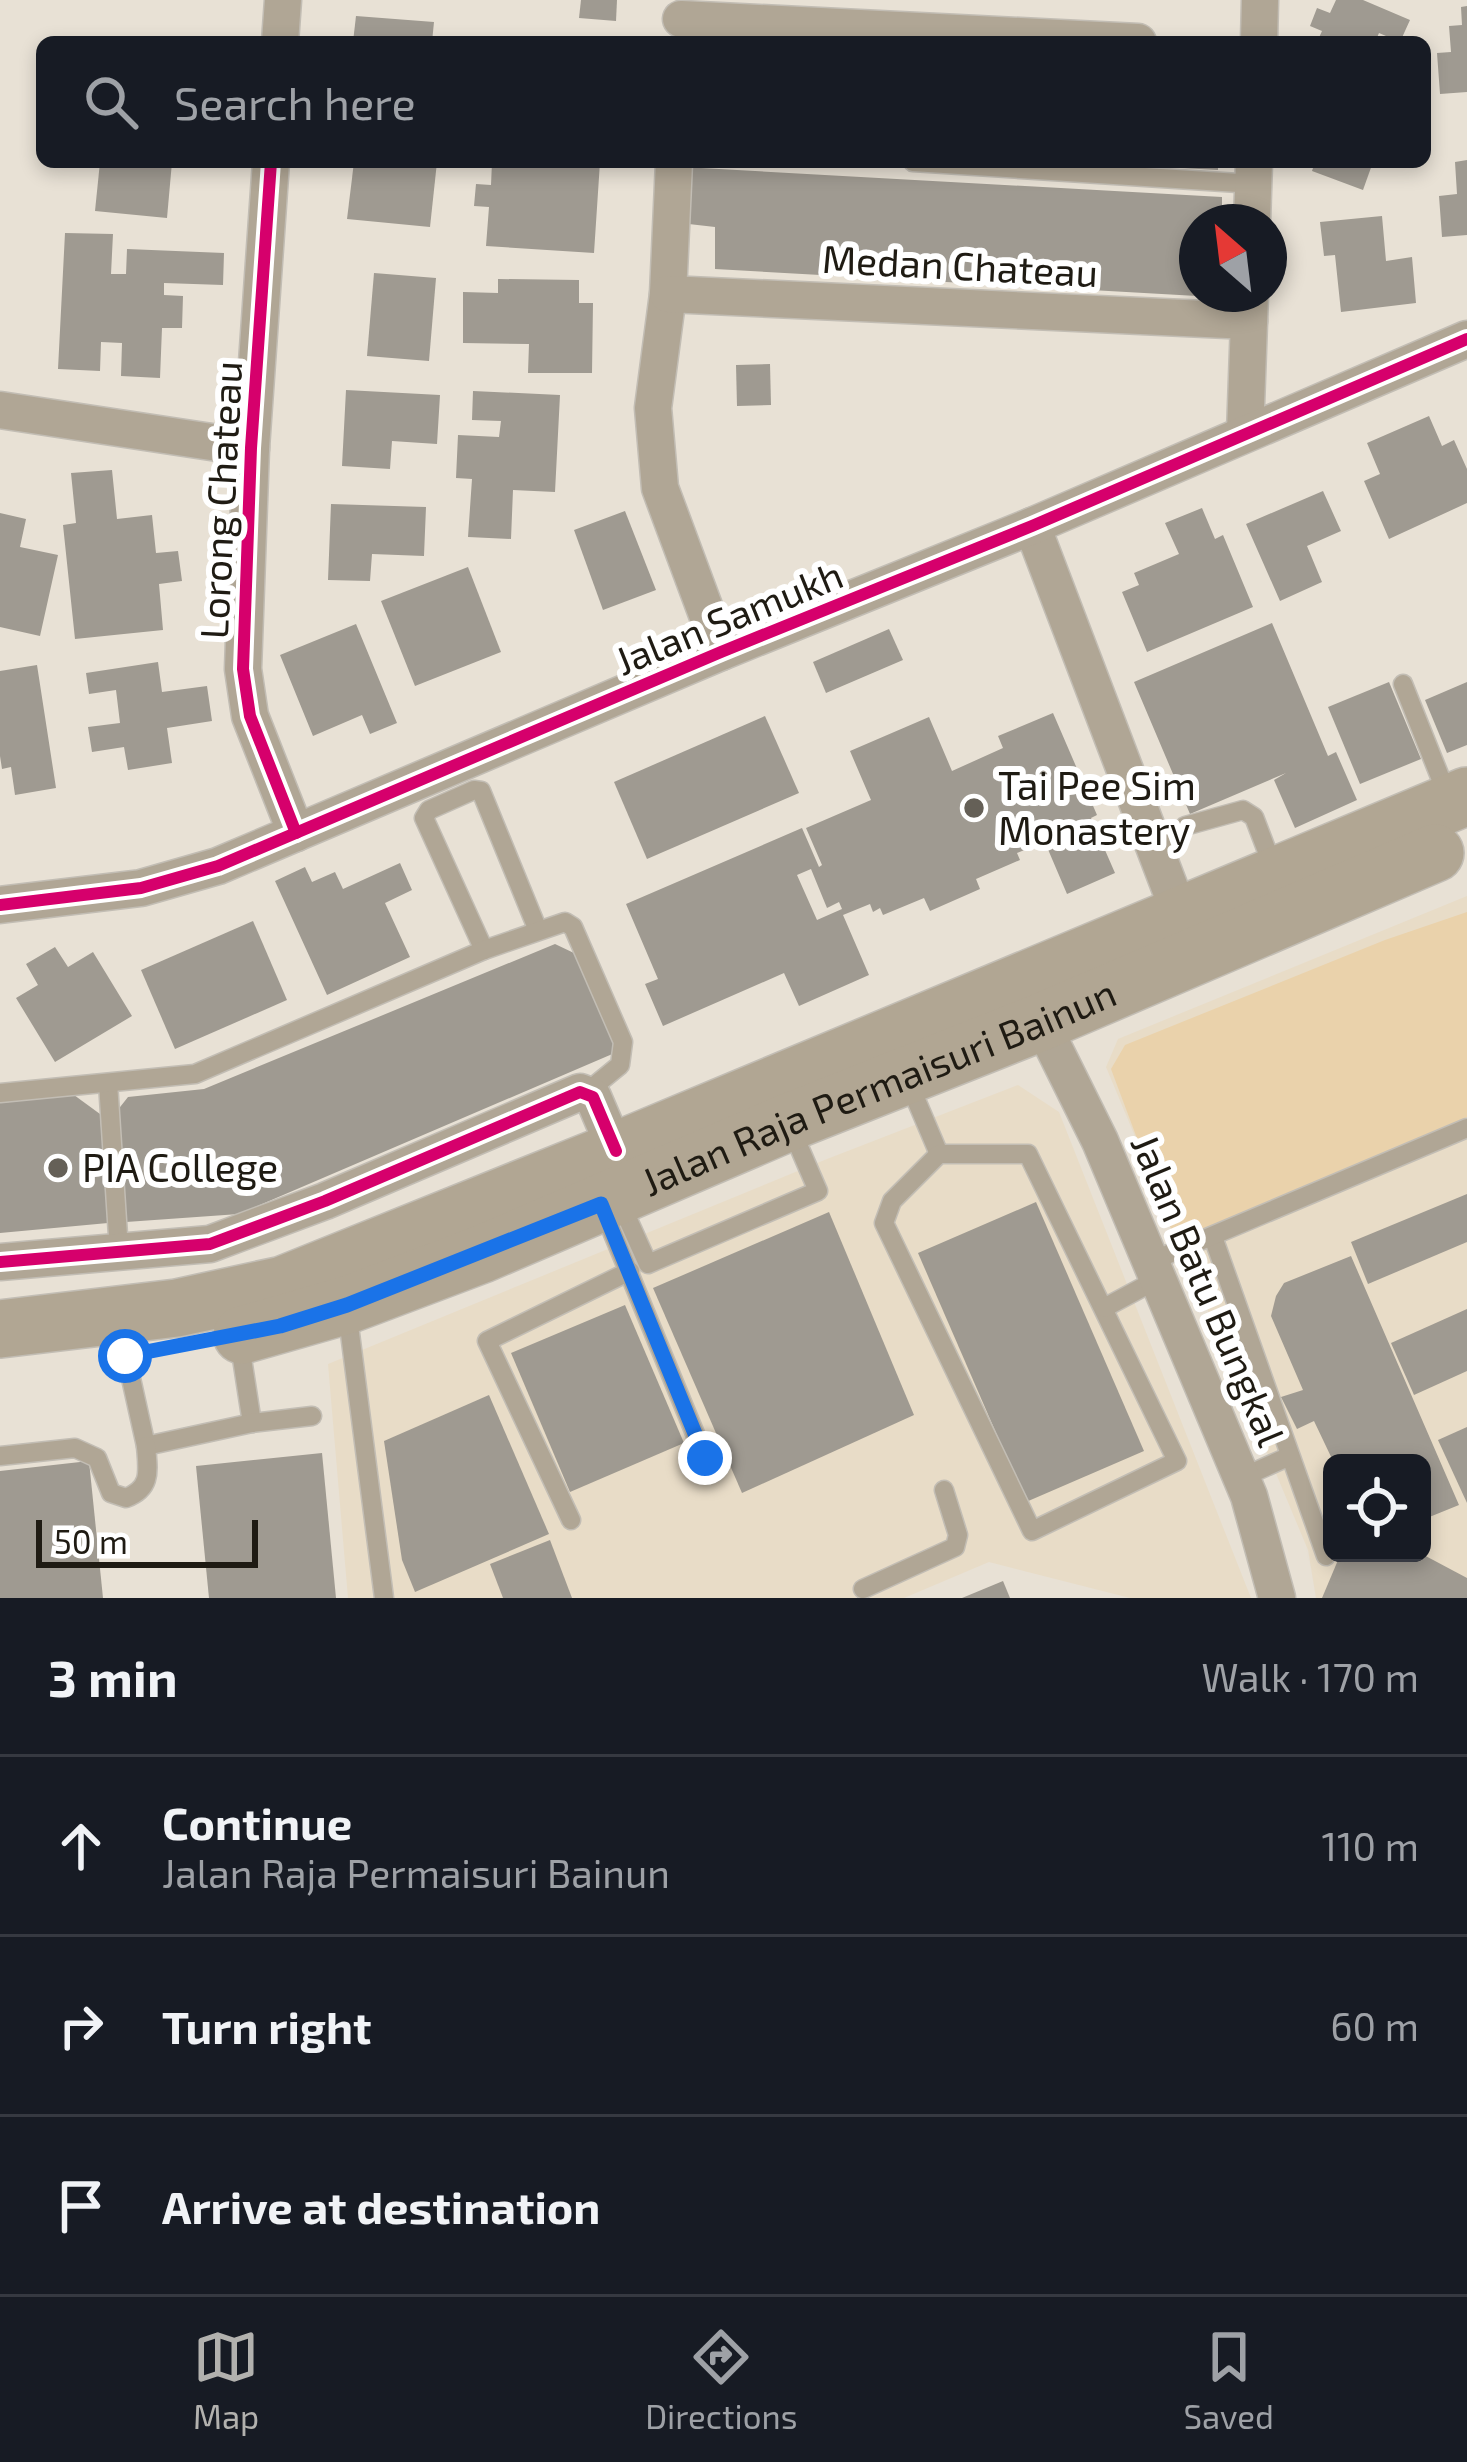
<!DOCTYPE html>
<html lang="en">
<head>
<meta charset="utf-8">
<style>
  :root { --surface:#171b24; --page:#242831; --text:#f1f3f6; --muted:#9ea1a6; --line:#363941; --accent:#b2b1ae }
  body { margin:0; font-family:"Exo 2",sans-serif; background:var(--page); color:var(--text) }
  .controls { position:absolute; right:36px; bottom:36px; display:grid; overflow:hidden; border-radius:18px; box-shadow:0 6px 18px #0003 }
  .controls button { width:108px; height:108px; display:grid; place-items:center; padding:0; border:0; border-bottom:3px solid var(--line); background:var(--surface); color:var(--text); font:60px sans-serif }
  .compass { position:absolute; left:1179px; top:204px; width:108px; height:108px; border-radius:50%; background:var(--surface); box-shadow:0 6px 18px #0003; rotate:332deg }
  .scale { position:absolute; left:36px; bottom:30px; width:222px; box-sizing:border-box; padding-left:12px; border:6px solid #1f1b13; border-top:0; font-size:33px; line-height:42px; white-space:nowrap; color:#1f1b13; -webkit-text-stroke:9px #fff; paint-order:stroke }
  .stop { position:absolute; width:36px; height:36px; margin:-27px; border:9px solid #1a73e8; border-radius:50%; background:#fff }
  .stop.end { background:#1a73e8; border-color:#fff; box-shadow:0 3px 12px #0008 }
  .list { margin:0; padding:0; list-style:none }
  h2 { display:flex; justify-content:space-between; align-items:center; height:156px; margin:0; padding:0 48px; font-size:51px }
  h2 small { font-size:39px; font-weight:400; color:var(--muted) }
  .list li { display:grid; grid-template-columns:78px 1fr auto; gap:36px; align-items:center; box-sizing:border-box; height:180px; padding:0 48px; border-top:3px solid var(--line) }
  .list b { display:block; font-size:45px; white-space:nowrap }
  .list p { margin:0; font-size:39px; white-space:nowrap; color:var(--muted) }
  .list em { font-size:39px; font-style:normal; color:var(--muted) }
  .icon { flex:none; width:66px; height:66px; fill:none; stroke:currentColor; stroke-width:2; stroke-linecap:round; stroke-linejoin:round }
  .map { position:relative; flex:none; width:1467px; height:1598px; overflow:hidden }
  .search { position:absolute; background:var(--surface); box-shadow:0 6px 18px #0003; left:36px; right:36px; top:36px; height:132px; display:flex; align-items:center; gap:30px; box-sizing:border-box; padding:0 42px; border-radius:18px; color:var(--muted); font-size:45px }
  .sheet { height:696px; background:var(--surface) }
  nav { display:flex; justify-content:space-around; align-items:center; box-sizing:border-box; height:168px; border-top:3px solid var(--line); background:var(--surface); font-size:33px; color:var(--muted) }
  nav a { display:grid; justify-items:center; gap:6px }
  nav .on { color:var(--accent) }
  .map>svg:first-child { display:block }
  .built { fill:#e8dcc7; fill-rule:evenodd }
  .green { fill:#ead2ab }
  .building { fill:#9f9a91; fill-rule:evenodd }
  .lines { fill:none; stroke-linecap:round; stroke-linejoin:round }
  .service-casing { stroke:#c2bdb4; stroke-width:21 }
  .minor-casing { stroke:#c2bdb4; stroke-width:39 }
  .primary-casing { stroke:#c2bdb4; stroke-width:60 }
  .service { stroke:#b0a695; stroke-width:18 }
  .minor { stroke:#b0a695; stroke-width:36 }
  .primary { stroke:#b1a693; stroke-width:57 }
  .cycleway-casing { stroke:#fff; stroke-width:20 }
  .cycleway { stroke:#d6006c; stroke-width:12 }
  .route { stroke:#1a73e8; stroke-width:15 }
  .poi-dot { fill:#656057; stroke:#fff; stroke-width:4.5 }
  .labels { text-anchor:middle; stroke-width:12; stroke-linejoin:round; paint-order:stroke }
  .street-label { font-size:39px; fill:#1f1b13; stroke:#fff }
  .poi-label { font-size:39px; fill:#1f1b13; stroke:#fff; text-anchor:start }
</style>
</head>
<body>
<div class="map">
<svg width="1467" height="1598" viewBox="0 0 1467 1598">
  <rect width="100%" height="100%" fill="#e8e1d5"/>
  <!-- built -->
  <g class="built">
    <path d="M1467,896v702h-151l-8,-48 -202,-483 12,-28zM1332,1463h90v90h-90z"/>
    <polygon points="1018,1085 1059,1112 1251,1598 1130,1598 989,1562 904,1598 348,1598 328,1364 827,1159"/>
  </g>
  <!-- green -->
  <polygon class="green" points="1467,912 1467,1117 1177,1245 1111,1069 1125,1045 1385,940"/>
  <!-- building -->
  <g class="building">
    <polygon points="581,0 617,0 616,21 579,18"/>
    <polygon points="1336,0 1363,0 1410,20 1400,42 1379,33 1375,42 1317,42 1322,31 1310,26 1317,8 1330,13"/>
    <polygon points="1467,6 1467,92 1440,94 1437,53 1451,52 1449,26 1462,25 1461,7"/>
    <polygon points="356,16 434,22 432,42 353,42"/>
    <polygon points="1467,160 1467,235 1442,237 1439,196 1457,194 1455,162"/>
    <polygon points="100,162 172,162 167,218 95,211"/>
    <polygon points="354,162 437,162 430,227 347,219"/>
    <polygon points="492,162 600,162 594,253 486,246 489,207 474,206 476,184 491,185"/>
    <polygon points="1143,162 1218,162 1218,170 1143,166"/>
    <polygon points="1315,162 1373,162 1363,190 1312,171"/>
    <polygon points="683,167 1222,197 1222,222 1197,222 1197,296 715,269 715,227 680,223"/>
    <polygon points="1382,216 1386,261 1412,257 1416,303 1341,312 1335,255 1324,256 1320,222"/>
    <polygon points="65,233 113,234 111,274 126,274 127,249 224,253 223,285 164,283 164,295 183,296 182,328 162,328 160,378 121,376 122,343 101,342 100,371 58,369"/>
    <polygon points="374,273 436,278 429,361 367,356"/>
    <polygon points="498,279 579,280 579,303 593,303 592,373 528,373 529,344 463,343 463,292 498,293"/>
    <polygon points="770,364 771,405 737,406 736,365"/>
    <polygon points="346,390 440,395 437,444 392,441 390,469 342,466"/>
    <polygon points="473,391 560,395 555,492 513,490 511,539 468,537 472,479 456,478 458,435 499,437 501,421 472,420"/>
    <polygon points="1429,416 1442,446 1454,440 1467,469 1467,503 1389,539 1364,481 1380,474 1367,443"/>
    <polygon points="112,470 117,519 152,515 156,553 178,551 182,581 159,584 163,630 75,639 63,525 76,523 71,473"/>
    <polygon points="1323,491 1341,531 1307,546 1322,582 1280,601 1246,524"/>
    <polygon points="331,504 426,507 424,556 372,554 370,581 328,580"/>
    <polygon points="1202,508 1215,539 1223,535 1253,607 1147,652 1122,592 1139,585 1134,573 1179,554 1165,523"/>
    <polygon points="625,511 656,590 603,610 574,530"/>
    <polygon points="0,513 26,519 20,547 58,555 40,636 0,627"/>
    <polygon points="468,567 501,652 415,686 381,601"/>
    <polygon points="1272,623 1328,756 1336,752 1357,800 1295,828 1274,780 1286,773 1190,814 1134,682"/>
    <polygon points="356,624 397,723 370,734 362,715 313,736 280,655"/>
    <polygon points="889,629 903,660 826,693 813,662"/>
    <polygon points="158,662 162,692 207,686 212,721 167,728 172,763 128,770 124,747 92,752 88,727 120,723 116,690 89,694 86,673"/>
    <polygon points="37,665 56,788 15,795 11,767 2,769 0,756 0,671"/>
    <polygon points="1389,682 1421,759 1360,784 1328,707"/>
    <polygon points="1467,682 1467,745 1447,753 1425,700"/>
    <path d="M1053,713l44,102 -6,3 24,55 -48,21 -26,-61 -18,8 4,8 -10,4 3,7 -44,19 4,10 -50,22 -6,-13 -41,17 -3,-7 -7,4 -3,-8 -27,11 26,60 -70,31 -15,-33 -121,53 -18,-42 13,-5 -32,-75 176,-76 17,39 3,-2 -16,-37 65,-28 -21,-49 79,-34 23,54 51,-23 -5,-12zM811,869l16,39 12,-6 3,7 -25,11 -20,-45z"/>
    <polygon points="765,716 799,793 647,859 614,782"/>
    <polygon points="400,863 412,890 385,903 410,957 327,995 275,881 305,867 312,882 335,872 343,889"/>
    <polygon points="253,921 287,1000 175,1049 141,970"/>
    <polygon points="555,944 576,954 617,1052 239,1214 126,1222 113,1116 128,1097 204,1089"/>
    <polygon points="55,947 68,967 93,952 132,1016 55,1062 16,998 38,985 26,964"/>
    <polygon points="74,1095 100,1114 108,1223 0,1233 0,1103"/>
    <polygon points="1467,1194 1467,1242 1368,1284 1351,1242"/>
    <polygon points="1036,1202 1144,1451 1026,1502 918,1253"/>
    <polygon points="829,1212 914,1415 742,1493 653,1288"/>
    <polygon points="1351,1256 1459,1505 1422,1520 1422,1463 1334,1463 1314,1421 1297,1429 1281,1397 1303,1390 1271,1316 1276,1296 1284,1283"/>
    <polygon points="625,1305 684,1443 570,1492 511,1353"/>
    <polygon points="1467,1309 1467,1371 1414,1395 1391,1343"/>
    <polygon points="489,1395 549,1534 415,1592 402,1560 384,1441"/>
    <polygon points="1467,1427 1467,1503 1438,1440"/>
    <polygon points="322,1453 336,1598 209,1598 196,1466"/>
    <polygon points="89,1461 103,1598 0,1598 0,1471"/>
    <polygon points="550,1540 572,1598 503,1598 490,1564"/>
    <polygon points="1341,1553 1420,1553 1467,1578 1467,1598 1322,1598"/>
    <polygon points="1003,1581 1010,1598 962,1598"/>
  </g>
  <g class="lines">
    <defs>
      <g id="service">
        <polyline points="913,162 1254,184"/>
        <polyline points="1403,684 1448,797"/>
        <polyline points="1185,826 1243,810 1254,817 1273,867"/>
        <polyline points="484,950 424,818 429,810 474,790 481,791 537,928"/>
        <polyline points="908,1081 939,1154"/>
        <polyline points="108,1083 119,1251"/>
        <polyline points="0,1093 195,1074 484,950 565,922 573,927 623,1042 620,1065 587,1092"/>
        <polygon points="939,1154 1028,1154 1177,1461 1032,1531 884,1223 892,1201"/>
        <polyline points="621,1204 648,1264 818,1191 790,1126"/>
        <polyline points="602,1207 705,1458"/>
        <polyline points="1213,1237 1326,1556"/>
        <polyline points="1150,1262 1467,1128"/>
        <polyline points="1104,1308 1158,1279"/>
        <polyline points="347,1310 384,1598"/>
        <polyline points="239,1339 252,1423"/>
        <polyline points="126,1356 146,1446 252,1423 312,1416"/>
        <path d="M0,1456l75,-8 22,10 14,35 15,5c26,-10 22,-27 20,-52"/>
        <polyline points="1241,1478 1290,1456"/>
        <polyline points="571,1520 487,1341 630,1271"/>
        <polyline points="863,1589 955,1547 958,1535 944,1490"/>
      </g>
      <g id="minor">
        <polyline points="681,19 1138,42"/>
        <polyline points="280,42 283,0"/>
        <polyline points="1259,42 1260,0"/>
        <polyline points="271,162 251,448 243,669 250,716 296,833"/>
        <polyline points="674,162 668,294 653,408 660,488 721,652"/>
        <polyline points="1252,222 1254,162"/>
        <polyline points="668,294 1249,321"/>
        <polyline points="0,410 251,448"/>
        <polyline points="1245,433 1250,294"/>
        <polyline points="1032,526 1181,917"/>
        <polyline points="0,905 141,888 218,866 721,652 1032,526 1467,339"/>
        <polyline points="1041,1022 1100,1141 1249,1496 1277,1598"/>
        <polyline points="0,1262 210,1244 325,1201 580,1092 593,1097 616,1151"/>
      </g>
      <g id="primary">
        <polyline points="0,1329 177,1308 283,1285 616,1151 1467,796"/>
        <path id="s1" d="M242,1335l105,-30 135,-51 307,-132 252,-100 394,-169"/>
      </g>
    </defs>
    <!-- service casing -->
    <use href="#service" class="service-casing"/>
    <!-- minor casing -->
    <use href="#minor" class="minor-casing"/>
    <!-- primary casing -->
    <use href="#primary" class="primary-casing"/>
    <!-- service -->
    <use href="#service" class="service"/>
    <!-- minor -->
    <use href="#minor" class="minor"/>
    <!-- primary -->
    <use href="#primary" class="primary"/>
    <defs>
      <g id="cycleway">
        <polyline points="271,162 251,448 243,669 250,716 296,833"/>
        <polyline points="0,905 141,888 218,866 721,652 1032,526 1467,339"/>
        <polyline points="0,1262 210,1244 325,1201 580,1092 593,1097 616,1151"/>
      </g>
    </defs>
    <!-- cycleway casing -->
    <use href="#cycleway" class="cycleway-casing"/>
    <!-- cycleway -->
    <use href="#cycleway" class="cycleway"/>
  </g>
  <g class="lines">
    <!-- route -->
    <polyline class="route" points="125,1356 280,1326 347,1305 601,1204 705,1458"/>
  </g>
  <!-- markers -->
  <g class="poi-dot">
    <circle cx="974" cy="808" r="12"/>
    <circle cx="58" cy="1168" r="12"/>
  </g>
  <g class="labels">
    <!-- street labels -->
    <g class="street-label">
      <text transform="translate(960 266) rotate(3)" y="14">Medan Chateau</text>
      <text transform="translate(221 500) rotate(-87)" y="14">Lorong Chateau</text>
      <text transform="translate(729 618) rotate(-22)" y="14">Jalan Samukh</text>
      <text dy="14" stroke="none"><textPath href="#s1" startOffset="684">Jalan Raja Permaisuri Bainun</textPath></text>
      <text transform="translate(1208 1290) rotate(67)" y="14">Jalan Batu Bungkal</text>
    </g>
    <!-- poi labels -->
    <g class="poi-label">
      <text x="998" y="800">Tai Pee Sim<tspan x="998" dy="45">Monastery</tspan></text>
      <text x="82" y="1182">PIA College</text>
    </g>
  </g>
</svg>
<div class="controls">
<button><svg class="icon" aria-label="locate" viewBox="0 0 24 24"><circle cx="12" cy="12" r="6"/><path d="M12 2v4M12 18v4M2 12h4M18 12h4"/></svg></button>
</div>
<svg class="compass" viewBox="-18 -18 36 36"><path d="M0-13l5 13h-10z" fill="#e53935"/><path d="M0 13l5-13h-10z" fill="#9ea1a6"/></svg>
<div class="scale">50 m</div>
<div class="stop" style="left:125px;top:1356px"></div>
<div class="stop end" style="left:705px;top:1458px"></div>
<div class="search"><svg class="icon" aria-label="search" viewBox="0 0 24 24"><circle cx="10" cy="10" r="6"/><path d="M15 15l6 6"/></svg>Search here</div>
</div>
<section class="sheet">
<h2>3 min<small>Walk · 170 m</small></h2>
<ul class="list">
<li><svg class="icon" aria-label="ahead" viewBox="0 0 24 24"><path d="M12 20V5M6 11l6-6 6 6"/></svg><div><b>Continue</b><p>Jalan Raja Permaisuri Bainun</p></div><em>110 m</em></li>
<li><svg class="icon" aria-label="right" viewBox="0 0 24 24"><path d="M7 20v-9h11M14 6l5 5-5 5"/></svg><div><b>Turn right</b></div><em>60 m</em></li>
<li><svg class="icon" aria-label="arrive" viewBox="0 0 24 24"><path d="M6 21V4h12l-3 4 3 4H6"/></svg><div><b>Arrive at destination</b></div></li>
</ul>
</section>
<nav>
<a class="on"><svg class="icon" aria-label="map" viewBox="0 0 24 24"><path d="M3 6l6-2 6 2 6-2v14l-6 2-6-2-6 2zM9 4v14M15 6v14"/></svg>Map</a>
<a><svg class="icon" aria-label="directions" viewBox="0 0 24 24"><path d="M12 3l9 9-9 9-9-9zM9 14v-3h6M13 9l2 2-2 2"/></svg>Directions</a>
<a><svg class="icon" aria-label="saved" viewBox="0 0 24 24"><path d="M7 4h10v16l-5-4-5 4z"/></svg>Saved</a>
</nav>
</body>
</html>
